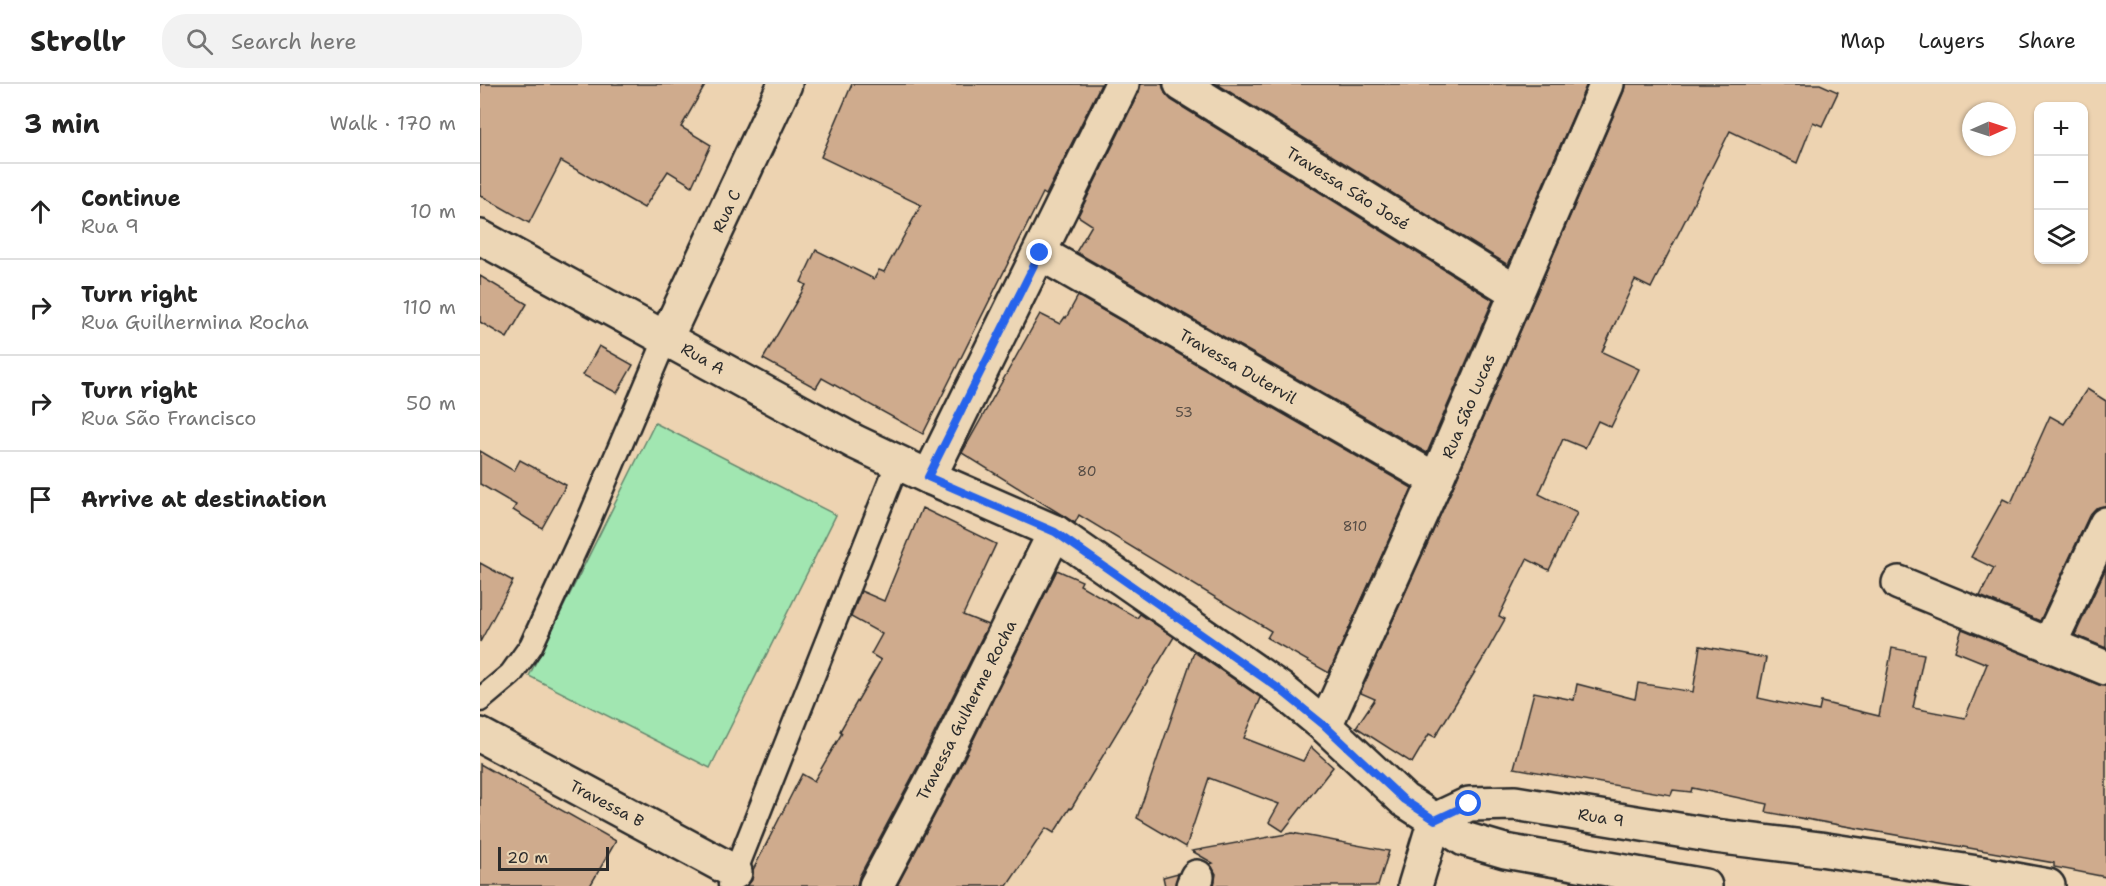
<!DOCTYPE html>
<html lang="en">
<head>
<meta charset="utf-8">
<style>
  :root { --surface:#fff; --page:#f2f2f2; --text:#222; --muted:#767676; --line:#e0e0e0 }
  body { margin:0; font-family:"Shantell Sans",sans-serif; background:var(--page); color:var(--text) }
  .controls { position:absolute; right:18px; top:18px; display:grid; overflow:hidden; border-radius:12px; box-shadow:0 2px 4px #0004 }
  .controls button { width:54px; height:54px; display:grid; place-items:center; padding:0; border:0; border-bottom:2px solid var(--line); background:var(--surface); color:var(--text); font:30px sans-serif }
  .compass { position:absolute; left:1482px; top:18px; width:54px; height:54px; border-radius:50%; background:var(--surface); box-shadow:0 2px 4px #0004; rotate:87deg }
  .scale { position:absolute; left:18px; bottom:15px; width:111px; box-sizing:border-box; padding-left:6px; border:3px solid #2b2b2b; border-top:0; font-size:16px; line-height:21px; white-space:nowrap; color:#2b2b2b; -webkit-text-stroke:4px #ecd6b5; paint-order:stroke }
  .stop { position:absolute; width:18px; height:18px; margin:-14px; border:4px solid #2563eb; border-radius:50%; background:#fff }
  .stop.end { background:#2563eb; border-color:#fff; box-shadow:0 2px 6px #0008 }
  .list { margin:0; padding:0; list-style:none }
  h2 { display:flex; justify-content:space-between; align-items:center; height:78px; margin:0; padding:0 24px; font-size:26px }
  h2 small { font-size:20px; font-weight:400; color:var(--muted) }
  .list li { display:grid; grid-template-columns:39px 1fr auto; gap:18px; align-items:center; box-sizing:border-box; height:96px; padding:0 24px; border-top:2px solid var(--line) }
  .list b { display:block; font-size:22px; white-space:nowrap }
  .list p { margin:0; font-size:20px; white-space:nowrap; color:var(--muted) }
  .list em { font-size:20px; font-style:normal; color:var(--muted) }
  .icon { flex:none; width:33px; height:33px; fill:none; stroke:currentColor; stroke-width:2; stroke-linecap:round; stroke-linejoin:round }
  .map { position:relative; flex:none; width:1626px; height:802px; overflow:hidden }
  header { display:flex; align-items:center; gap:36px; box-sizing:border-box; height:84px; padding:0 30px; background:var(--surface); border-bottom:2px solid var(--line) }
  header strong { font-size:28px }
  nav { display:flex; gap:33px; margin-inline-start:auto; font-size:21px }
  .search { width:420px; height:54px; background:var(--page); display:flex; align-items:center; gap:15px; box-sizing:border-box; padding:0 21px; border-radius:24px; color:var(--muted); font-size:22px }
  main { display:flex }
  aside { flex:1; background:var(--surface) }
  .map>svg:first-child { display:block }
  .green { fill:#a1e6b1; stroke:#66886e; stroke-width:1.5 }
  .building { fill:#cfab8d; stroke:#2b2b2b; stroke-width:1.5 }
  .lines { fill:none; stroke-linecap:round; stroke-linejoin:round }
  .service-casing { stroke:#2b2b2b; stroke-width:27 }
  .minor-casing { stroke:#2b2b2b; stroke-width:38 }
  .service { stroke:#ecd6b5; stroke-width:22 }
  .minor { stroke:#ecd6b5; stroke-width:33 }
  .route { stroke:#2563eb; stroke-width:8 }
  .labels { text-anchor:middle; stroke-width:4.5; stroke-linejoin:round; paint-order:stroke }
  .number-label { font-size:14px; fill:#544b44 }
  .street-label { font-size:16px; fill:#2b2b2b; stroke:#ecd6b5 }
</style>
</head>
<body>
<header>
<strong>Strollr</strong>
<div class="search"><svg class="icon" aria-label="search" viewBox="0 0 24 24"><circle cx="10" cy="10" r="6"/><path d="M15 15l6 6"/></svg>Search here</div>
<nav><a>Map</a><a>Layers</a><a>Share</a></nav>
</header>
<main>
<aside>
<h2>3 min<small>Walk · 170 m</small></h2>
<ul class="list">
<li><svg class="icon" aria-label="ahead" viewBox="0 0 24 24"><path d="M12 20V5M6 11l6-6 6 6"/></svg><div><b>Continue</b><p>Rua 9</p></div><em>10 m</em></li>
<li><svg class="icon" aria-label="right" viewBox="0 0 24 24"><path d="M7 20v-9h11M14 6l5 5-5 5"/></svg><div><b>Turn right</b><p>Rua Guilhermina Rocha</p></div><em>110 m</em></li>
<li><svg class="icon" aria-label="right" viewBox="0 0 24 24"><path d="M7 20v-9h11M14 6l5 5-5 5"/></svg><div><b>Turn right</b><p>Rua São Francisco</p></div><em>50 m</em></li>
<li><svg class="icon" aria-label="arrive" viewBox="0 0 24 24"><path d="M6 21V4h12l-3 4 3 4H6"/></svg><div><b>Arrive at destination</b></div></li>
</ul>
</aside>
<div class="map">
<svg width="1626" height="802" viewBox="0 0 1626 802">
  <rect width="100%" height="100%" fill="#edd3b1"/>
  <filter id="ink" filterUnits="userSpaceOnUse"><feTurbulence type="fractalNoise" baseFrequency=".0167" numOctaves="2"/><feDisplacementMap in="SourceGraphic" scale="12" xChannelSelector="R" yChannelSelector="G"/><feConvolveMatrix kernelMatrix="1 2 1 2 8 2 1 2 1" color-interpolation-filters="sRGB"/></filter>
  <g filter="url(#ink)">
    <!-- green -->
    <polygon class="green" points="175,339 356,431 230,684 49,592"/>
    <!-- building -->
    <g class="building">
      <polygon points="0,0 226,0 201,43 231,61 212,102 188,87 164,124 81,77 49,139 0,111"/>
      <polygon points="372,0 621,0 566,111 563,109 443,350 342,294 336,304 283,275 326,201 321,198 336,166 394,195 399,186 404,188 441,121 341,73"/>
      <polygon points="661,0 682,0 685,9 691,16 1013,216 947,369 596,168 612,141 598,132 659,8"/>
      <polygon points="737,0 1107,0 1028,181"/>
      <polygon points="1145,0 1340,0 1358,8 1342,42 1333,38 1317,79 1250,47 1171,204 1155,196 1122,268 1159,285 1131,343 1118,337 1105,364 1083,355 1059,410 1097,429 1069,486 1047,475 1019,532 1025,535 1001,578 955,653 949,650 932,679 876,643 895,615 881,609 881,607 973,403 1144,7"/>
      <polygon points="0,192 47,220 27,254 0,238"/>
      <polygon points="598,212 932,404 849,589 787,554 791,547 599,431 595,439 482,369 560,230 580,240 585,233 586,234"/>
      <polygon points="119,262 153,281 137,309 103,291"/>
      <polygon points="1607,305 1626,317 1626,422 1616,424 1609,432 1560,537 1500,512 1514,484 1491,473 1523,415 1531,419 1570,332 1584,340"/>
      <polygon points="0,367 34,387 40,376 86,401 62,444 33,426 36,421 0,400"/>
      <polygon points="442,424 516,460 483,531 508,541 440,678 379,793 377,802 267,802 272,796 273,786 322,690 334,697 362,649 360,647 401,576 391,570 402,550 371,533 381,507 404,517"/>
      <polygon points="0,479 33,497 0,558"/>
      <polygon points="1626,484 1626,564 1595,551"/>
      <polygon points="577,486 602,497 600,501 657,534 660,530 694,553 591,725 590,724 574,749 566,744 527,802 417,802 474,695"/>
      <polygon points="1482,545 1619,601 1626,602 1626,793 1574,783 1574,779 1286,728 1288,720 1212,704 1211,708 1193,706 1191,711 1034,684 1054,608 1094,616 1097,600 1155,615 1158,599 1213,608 1220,562 1286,574 1278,614 1339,627 1341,618 1399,632 1412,564 1444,570 1433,624 1485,634 1507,580 1475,567"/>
      <polygon points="714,568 781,614 764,654 823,677 831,663 853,683 803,747 789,738 799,720 729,694 706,763 657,734"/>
      <polygon points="0,680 136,757 110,802 0,802"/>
      <polygon points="812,749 909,767 898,802 734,802 736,790 730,780 733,779 712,767"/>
      <polygon points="698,789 695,802 685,802 683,793"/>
    </g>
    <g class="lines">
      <defs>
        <g id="service">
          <polyline points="0,616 31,590 51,562 108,438 186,254"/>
          <polyline points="250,801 418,378"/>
        </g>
        <g id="minor">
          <polyline points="701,0 1036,208"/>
          <polyline points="0,153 375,358 449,393 575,448 799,604 845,642 924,716 984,755 1025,767 1225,802"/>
          <polyline points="560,169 956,396"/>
          <polyline points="186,254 305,0"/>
          <polyline points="449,393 642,0"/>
          <polyline points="1419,499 1626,584"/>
          <polyline points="1569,561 1626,440"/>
          <polyline points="845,642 956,396 1127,0"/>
          <polyline points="0,651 255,788"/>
          <polyline points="955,736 989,720 1035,719 1235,752 1340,765 1504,790 1568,802"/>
          <polyline points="396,802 457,687 575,448"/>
          <polyline points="713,802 717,793"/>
          <polyline points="935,802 955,736"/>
        </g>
      </defs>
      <!-- service casing -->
      <use href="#service" class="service-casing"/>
      <!-- minor casing -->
      <use href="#minor" class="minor-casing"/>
      <!-- service -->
      <use href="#service" class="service"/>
      <!-- minor -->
      <use href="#minor" class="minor"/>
    </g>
  </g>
  <g class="lines" filter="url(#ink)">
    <!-- route -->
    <polyline class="route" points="560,169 448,393 575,448 798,604 845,642 924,716 955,736 989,720"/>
  </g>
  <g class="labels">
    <!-- number labels -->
    <g class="number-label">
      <text x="704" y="333">53</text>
      <text x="607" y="392">80</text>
      <text x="875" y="447">810</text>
    </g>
    <!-- street labels -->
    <g class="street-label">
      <text transform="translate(868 104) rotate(32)" y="6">Travessa São José</text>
      <text transform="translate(246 127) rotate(-65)" y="6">Rua C</text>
      <text transform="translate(223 274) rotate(29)" y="6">Rua A</text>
      <text transform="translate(758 282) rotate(30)" y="6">Travessa Dutervil</text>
      <text transform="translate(988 322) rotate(-67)" y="6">Rua São Lucas</text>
      <text transform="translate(486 626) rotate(-63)" y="6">Travessa Gulherme Rocha</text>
      <text transform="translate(127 719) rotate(28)" y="6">Travessa B</text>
      <text transform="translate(1121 733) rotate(9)" y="6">Rua 9</text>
    </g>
  </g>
</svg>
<div class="controls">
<button>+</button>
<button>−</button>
<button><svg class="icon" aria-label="layers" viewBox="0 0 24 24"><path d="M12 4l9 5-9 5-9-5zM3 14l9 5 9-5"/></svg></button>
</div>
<svg class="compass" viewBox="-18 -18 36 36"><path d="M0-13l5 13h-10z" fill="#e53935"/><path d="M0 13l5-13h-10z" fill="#767676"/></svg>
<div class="scale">20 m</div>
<div class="stop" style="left:989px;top:720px"></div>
<div class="stop end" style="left:560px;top:169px"></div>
</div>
</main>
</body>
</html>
